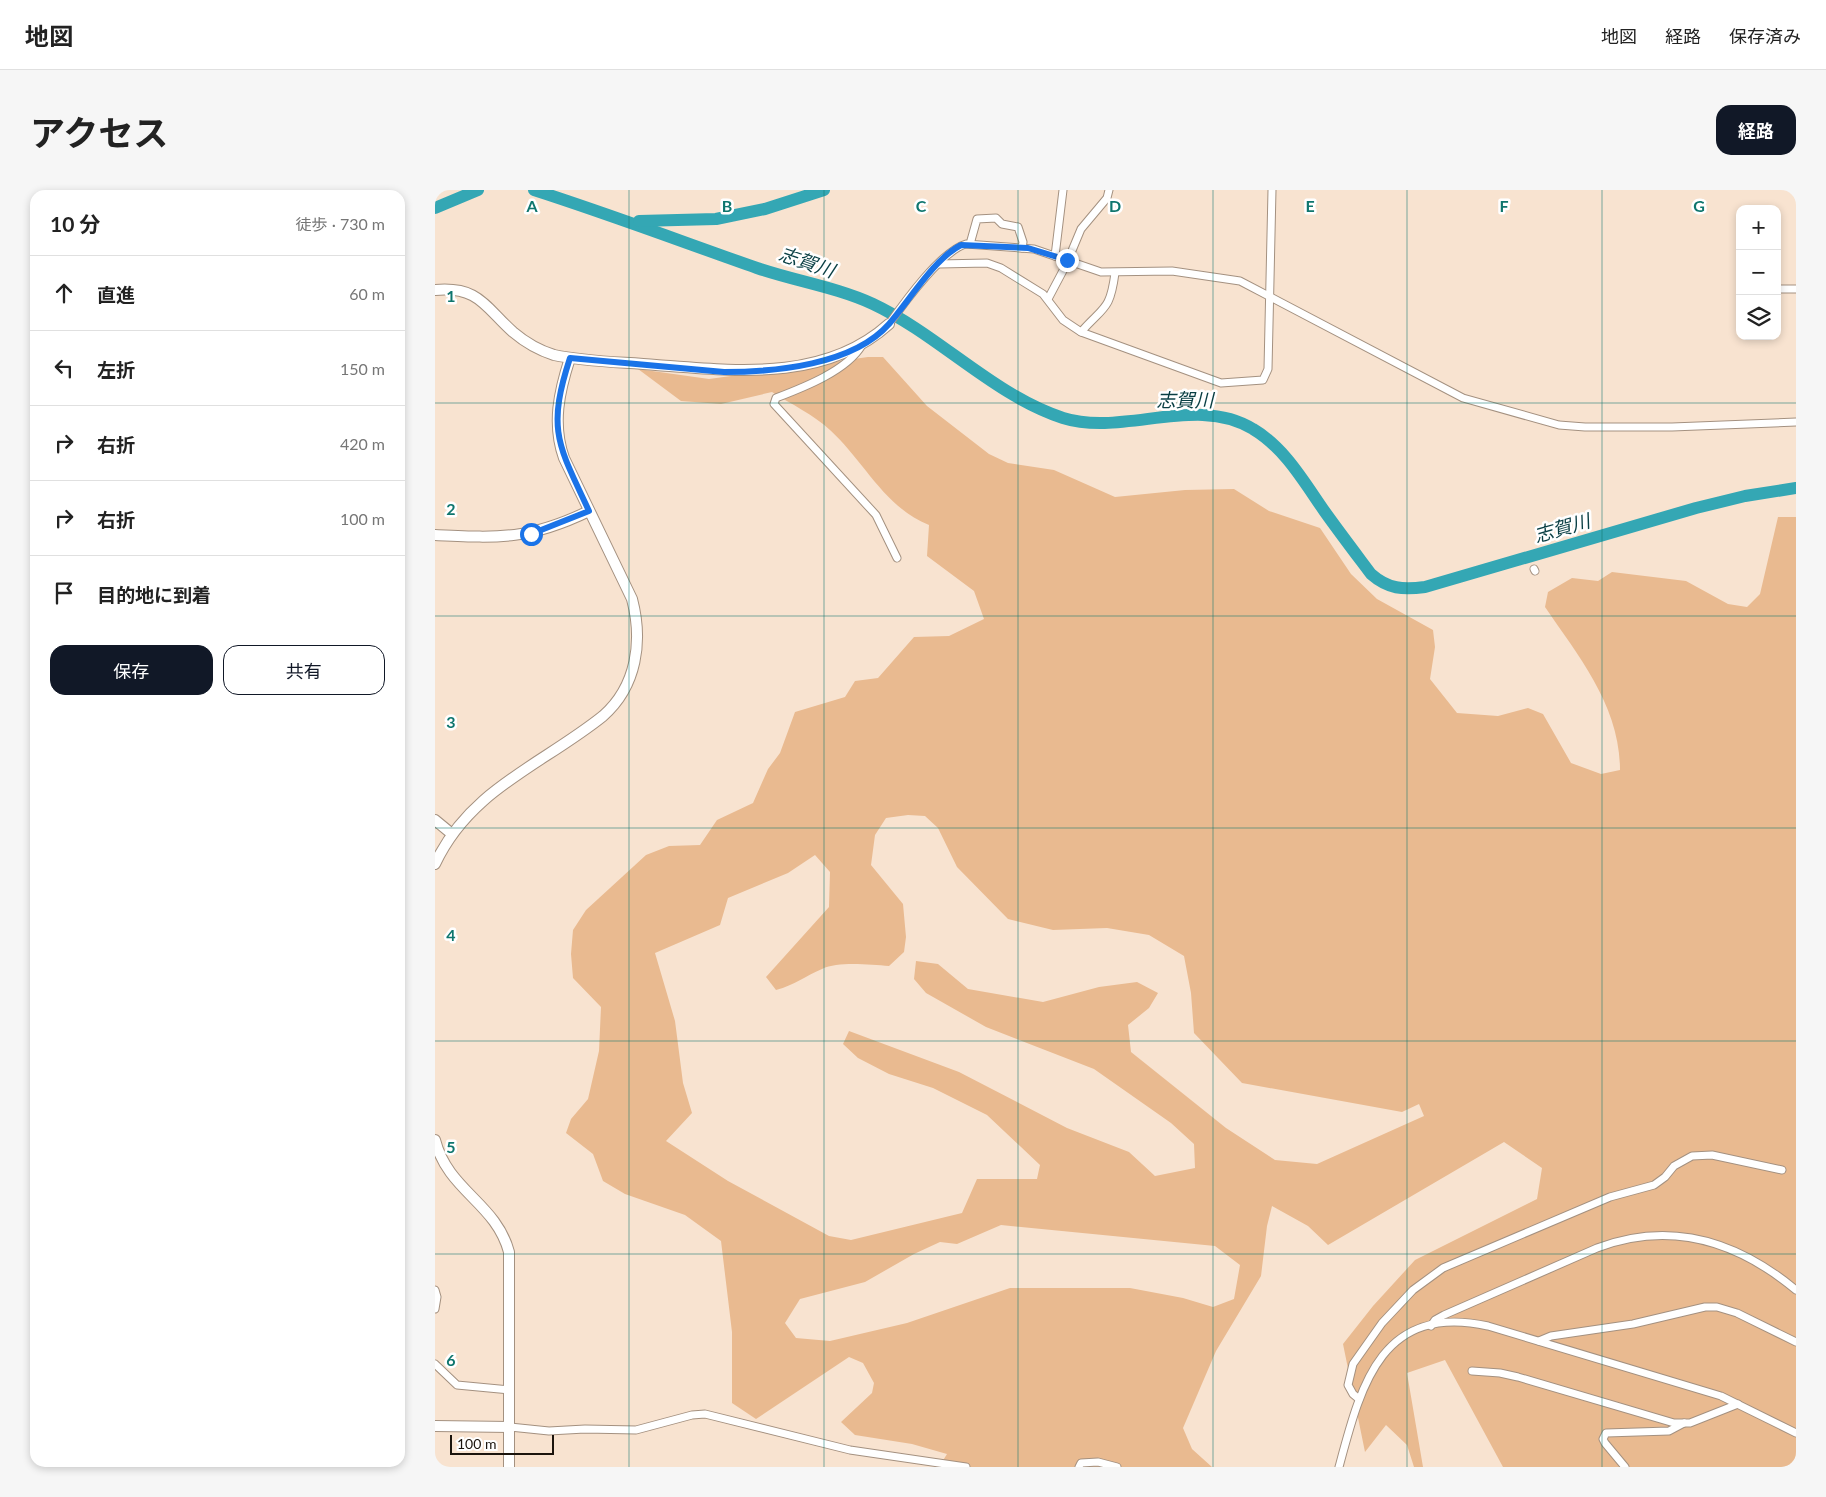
<!DOCTYPE html>
<html lang="ja">
<head>
<meta charset="utf-8">
<style>
  :root { --surface:#fff; --page:#f6f6f6; --text:#222; --muted:#767676; --line:#e0e0e0; --accent:#111827 }
  body { margin:0; font-family:Lato,"Noto Sans JP",sans-serif; background:var(--page); color:var(--text) }
  .controls { position:absolute; right:15px; top:15px; display:grid; overflow:hidden; border-radius:10px; box-shadow:0 2px 8px #0003 }
  .controls button { width:45px; height:45px; display:grid; place-items:center; padding:0; border:0; border-bottom:1px solid var(--line); background:var(--surface); color:var(--text); font:25px sans-serif }
  .scale { position:absolute; left:15px; bottom:12px; width:104px; box-sizing:border-box; padding-left:5px; border:2px solid #1b140d; border-top:0; font-size:14px; line-height:18px; white-space:nowrap; color:#1b140d; -webkit-text-stroke:4px #fff; paint-order:stroke }
  .stop { position:absolute; width:15px; height:15px; margin:-11px; border:4px solid #1a73e8; border-radius:50%; background:#fff }
  .stop.end { background:#1a73e8; border-color:#fff; box-shadow:0 1px 5px #0008 }
  .list { margin:0; padding:0; list-style:none }
  h2 { display:flex; justify-content:space-between; align-items:center; height:65px; margin:0; padding:0 20px; font-size:21px }
  h2 small { font-size:16px; font-weight:400; color:var(--muted) }
  .list li { display:grid; grid-template-columns:32px 1fr auto; gap:15px; align-items:center; box-sizing:border-box; height:75px; padding:0 20px; border-top:1px solid var(--line) }
  .list b { display:block; font-size:19px; white-space:nowrap }
  .list em { font-size:16px; font-style:normal; color:var(--muted) }
  .actions { display:flex; gap:10px; padding:15px 20px }
  .actions a { flex:1; padding:11px 0; border:1px solid var(--accent); border-radius:15px; text-align:center; font-size:18px; color:var(--accent) }
  .actions .main { background:var(--accent); color:#fff }
  .icon { flex:none; width:28px; height:28px; fill:none; stroke:currentColor; stroke-width:2; stroke-linecap:round; stroke-linejoin:round }
  .map { position:relative; flex:none; width:1361px; height:1277px; overflow:hidden; border-radius:15px }
  header { display:flex; align-items:center; gap:30px; box-sizing:border-box; height:70px; padding:0 25px; background:var(--surface); border-bottom:1px solid var(--line) }
  header strong { font-size:24px }
  nav { display:flex; gap:28px; margin-inline-start:auto; font-size:18px }
  .intro { display:flex; align-items:center; justify-content:space-between; box-sizing:border-box; height:120px; padding:0 30px }
  h1 { margin:0; font-size:35px }
  .button { padding:12px 22px; border-radius:15px; background:var(--accent); color:#fff; font-size:18px; font-weight:700 }
  main { display:flex; gap:30px; padding:0 30px }
  aside { flex:1; background:var(--surface); border-radius:15px; box-shadow:0 2px 8px #0003 }
  .map>svg:first-child { display:block }
  .green { fill:#e9ba90; fill-rule:evenodd }
  .lines { fill:none; stroke-linecap:round; stroke-linejoin:round }
  .river { stroke:#34a7b4; stroke-width:12 }
  .street-casing { stroke:#a49180; stroke-width:9 }
  .secondary-casing { stroke:#a49180; stroke-width:12 }
  .street { stroke:#fff; stroke-width:7 }
  .secondary { stroke:#fff; stroke-width:10 }
  .route { stroke:#1a73e8; stroke-width:6 }
  .grid { fill:none; stroke:#0f766e; stroke-width:1; stroke-opacity:0.55 }
  .labels { text-anchor:middle; stroke-width:5; stroke-linejoin:round; paint-order:stroke }
  .water-label { font-size:19px; font-style:italic; fill:#093e43; stroke:#fff }
  .grid-label { font-size:16px; text-anchor:middle; font-weight:bold; fill:#0f766e; stroke:#fff; stroke-width:5; stroke-linejoin:round; paint-order:stroke }
</style>
</head>
<body>
<header>
<strong>地図</strong>
<nav><a>地図</a><a>経路</a><a>保存済み</a></nav>
</header>
<div class="intro"><h1>アクセス</h1><a class="button">経路</a></div>
<main>
<aside>
<h2>10 分<small>徒歩 · 730 m</small></h2>
<ul class="list">
<li><svg class="icon" aria-label="ahead" viewBox="0 0 24 24"><path d="M12 20V5M6 11l6-6 6 6"/></svg><div><b>直進</b></div><em>60 m</em></li>
<li><svg class="icon" aria-label="left" viewBox="0 0 24 24"><path d="M17 20v-9H6M10 6l-5 5 5 5"/></svg><div><b>左折</b></div><em>150 m</em></li>
<li><svg class="icon" aria-label="right" viewBox="0 0 24 24"><path d="M7 20v-9h11M14 6l5 5-5 5"/></svg><div><b>右折</b></div><em>420 m</em></li>
<li><svg class="icon" aria-label="right" viewBox="0 0 24 24"><path d="M7 20v-9h11M14 6l5 5-5 5"/></svg><div><b>右折</b></div><em>100 m</em></li>
<li><svg class="icon" aria-label="arrive" viewBox="0 0 24 24"><path d="M6 21V4h12l-3 4 3 4H6"/></svg><div><b>目的地に到着</b></div></li>
</ul>
<div class="actions"><a class="main">保存</a><a>共有</a></div>
</aside>
<div class="map">
<svg width="1361" height="1277" viewBox="0 0 1361 1277">
  <rect width="100%" height="100%" fill="#f8e3d0"/>
  <!-- green -->
  <path class="green" d="M433,167h15l44,49 62,48 19,9 46,7 61,27 70,-7 49,-1 35,22 51,17 31,46 26,25 56,31 2,17 -5,32 27,34 41,3 30,-8 15,6 28,49 30,11 19,-4c0,-64 -41,-113 -75,-163l3,-15 24,-14 26,3 14,-9 74,9 42,23 19,3 13,-13 18,-77h18v950h-293l-58,-107 -38,13 16,94h-9l-7,-22 -21,-20 -21,27 -22,-108 30,-38 42,-46 122,-61 5,-31 -38,-26 -176,103 -20,-19 -36,-20 -5,20 -6,50 -45,75 -33,77 9,21 20,18h-273l8,-13 -35,-10 -57,-9 -14,-13 31,-29 2,-10 -11,-20 -14,-6 -93,62 -24,-16v-71l-11,-91 -36,-26 -60,-21 -22,-13 -10,-27 -27,-21 5,-14 17,-20 11,-48 2,-44 -28,-29 -2,-24 2,-24 13,-20 60,-55 23,-9 31,-1 17,-25 36,-17 15,-34 12,-16 15,-41 50,-15 10,-16 23,-3 36,-41 35,-1 35,-17 -10,-28 -47,-35 2,-31c-45,-18 -65,-64 -99,-95 -16,-15 -39,-26 -58,-38l-51,12 -40,-3 -43,-32 71,10zM473,625l17,1 13,12 19,39 51,52 45,11 54,-2 42,7 35,21 7,37 3,40 48,50 160,29 17,-8 5,12 -107,48 -42,-4 -49,-32 -95,-76 -3,-27 21,-17 9,-15 -21,-11 -38,5 -56,15 -75,-13 -30,-25 -22,-3 -2,18 12,14 60,34 108,42 77,54 23,21 1,24 -40,8 -26,-24 -62,-24 -108,-56 -110,-41 -6,13 15,14 31,16 44,14 54,27 53,50 -3,14h-60l-15,34 -111,27 -22,-4 -101,-55 -62,-40 26,-28 -9,-30 -8,-62 -20,-68 65,-28 8,-27 60,-25 27,-18 15,17 -1,35 -63,70 10,13c19,-5 29,-14 46,-21 17,-8 48,-4 67,-3l15,-14 2,-15 -3,-33 -32,-39 4,-30 11,-17zM566,1035l214,21 25,19 -6,34 -21,8 -30,-9 -53,-10h-120l-103,35 -77,18 -34,-3 -11,-15 15,-24 65,-17 49,-28 26,-12 17,2z"/>
  <g class="lines">
    <!-- river -->
    <g class="river">
      <path d="M99,0c75,24 149,52 223,78 38,13 79,19 116,36 66,31 120,91 190,114 60,19 134,-24 190,11 32,19 51,53 72,83 15,21 31,42 46,62 17,15 32,16 54,13l271,-79 49,-12 51,-8"/>
      <polyline points="0,18 43,0"/>
      <polyline points="204,31 281,29 330,19 389,0"/>
    </g>
    <defs>
      <g id="street">
        <polyline points="535,54 542,29 561,28 567,34 583,37 588,52 587,58"/>
        <polyline points="620,66 628,0"/>
        <polyline points="504,74 552,73 566,78 608,104 628,130 646,142 786,193 828,190 833,179 837,0"/>
        <polyline points="1346,99 1361,99"/>
        <polyline points="613,109 631,75 646,39 672,8 674,0"/>
        <path d="M454,134c15,-21 52,-73 77,-80l68,5 67,23 71,-1 68,10 223,117 96,27 26,2h87l124,-5"/>
        <path d="M646,142c23,-26 29,-21 34,-59"/>
        <path d="M427,155c-15,26 -60,43 -86,53l-2,6 102,111 21,43"/>
        <polyline points="1099,379 1100,381"/>
        <polyline points="0,1100 2,1107 0,1119"/>
        <path d="M996,1136l4,-6 9,-5 153,-67c74,-28 140,-7 199,42"/>
        <polyline points="1104,1151 1116,1146 1198,1134 1270,1117 1282,1117 1302,1123 1361,1152"/>
        <polyline points="0,1174 22,1195 75,1200"/>
        <polyline points="1037,1181 1065,1183 1083,1187 1239,1233 1255,1233 1303,1214"/>
        <polyline points="924,1209 918,1204 913,1195 918,1174 947,1133 978,1100 1008,1078 1175,1007 1219,995 1230,987 1239,976 1257,966 1277,965 1347,980"/>
        <polyline points="75,1237 114,1241 150,1239 201,1240 257,1225 270,1224 415,1260 531,1277"/>
        <polyline points="644,1277 646,1273 663,1272 682,1277"/>
        <path d="M904,1277c22,-82 42,-164 149,-141l233,70 75,37"/>
        <polyline points="1190,1277 1170,1253 1168,1249 1171,1243 1234,1241 1249,1233"/>
      </g>
      <g id="secondary">
        <path d="M0,100c44,-4 50,17 78,42 13,11 25,18 41,23 33,7 68,7 102,10 79,6 169,17 233,-41"/>
        <path d="M0,345c64,3 94,5 154,-24"/>
        <polyline points="0,630 17,644"/>
        <path d="M0,674c35,-75 107,-99 168,-148 34,-30 40,-75 29,-117l-68,-141c-12,-34 -5,-66 6,-100"/>
        <path d="M0,950c13,51 61,63 74,112v215"/>
        <polyline points="0,1236 75,1237"/>
      </g>
    </defs>
    <!-- street casing -->
    <use href="#street" class="street-casing"/>
    <!-- secondary casing -->
    <use href="#secondary" class="secondary-casing"/>
    <!-- street -->
    <use href="#street" class="street"/>
    <!-- secondary -->
    <use href="#secondary" class="secondary"/>
  </g>
  <g class="lines">
    <!-- route -->
    <path class="route" d="M96,344l58,-23c-30,-65 -43,-80 -19,-153l154,14c51,0 129,-7 165,-48 20,-23 45,-65 72,-79l67,3 39,12"/>
  </g>
  <!-- grid -->
  <path class="grid" d="M194,0v1277M389,0v1277M583,0v1277M778,0v1277M972,0v1277M1167,0v1277M0,213h1361M0,426h1361M0,638h1361M0,851h1361M0,1064h1361"/>
  <g class="labels">
    <!-- water labels -->
    <g class="water-label">
      <text transform="translate(372 72) rotate(19)" y="7">志賀川</text>
      <text x="750" y="217">志賀川</text>
      <text transform="translate(1127 338) rotate(-16)" y="7">志賀川</text>
    </g>
  </g>
  <g class="grid-label">
    <text x="97" y="22">A</text>
    <text x="292" y="22">B</text>
    <text x="486" y="22">C</text>
    <text x="680" y="22">D</text>
    <text x="875" y="22">E</text>
    <text x="1069" y="22">F</text>
    <text x="1264" y="22">G</text>
    <text x="16" y="112">1</text>
    <text x="16" y="325">2</text>
    <text x="16" y="538">3</text>
    <text x="16" y="751">4</text>
    <text x="16" y="963">5</text>
    <text x="16" y="1176">6</text>
  </g>
</svg>
<div class="controls">
<button>+</button>
<button>−</button>
<button><svg class="icon" aria-label="layers" viewBox="0 0 24 24"><path d="M12 4l9 5-9 5-9-5zM3 14l9 5 9-5"/></svg></button>
</div>
<div class="scale">100 m</div>
<div class="stop" style="left:96px;top:344px"></div>
<div class="stop end" style="left:632px;top:70px"></div>
</div>
</main>
</body>
</html>
